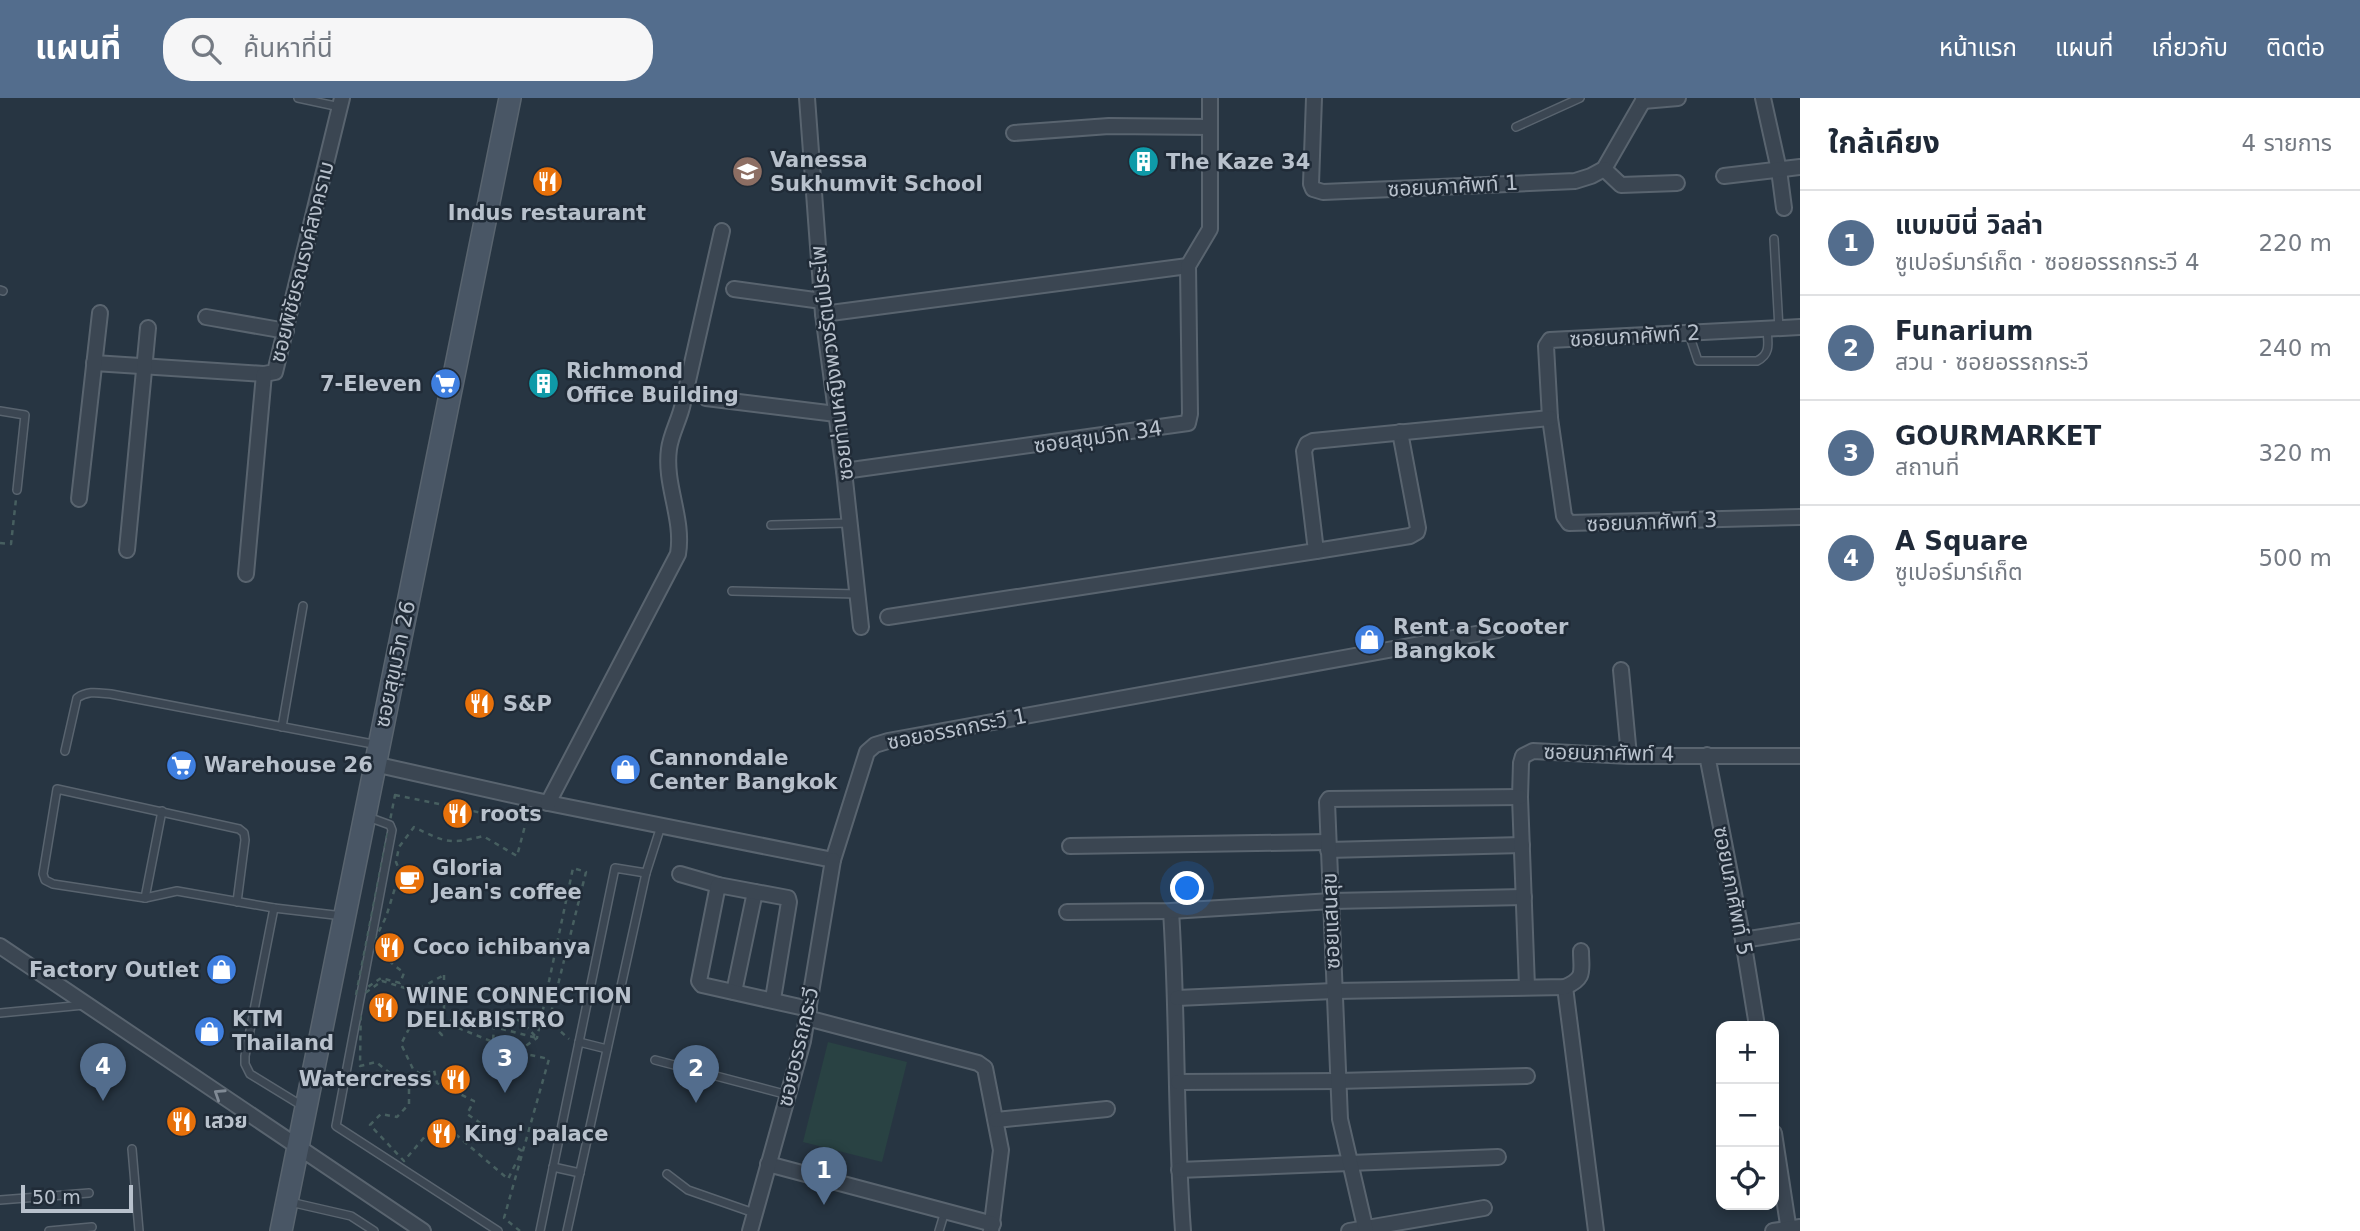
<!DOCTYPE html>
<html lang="th">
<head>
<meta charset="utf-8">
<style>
  :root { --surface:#fff; --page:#f6f6f7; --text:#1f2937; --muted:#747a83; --line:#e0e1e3; --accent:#536d8d }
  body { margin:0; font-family:"DejaVu Sans","Noto Sans Thai",sans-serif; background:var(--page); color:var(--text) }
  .controls { position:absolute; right:21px; bottom:21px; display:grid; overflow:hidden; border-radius:14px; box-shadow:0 4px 10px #0003 }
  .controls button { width:63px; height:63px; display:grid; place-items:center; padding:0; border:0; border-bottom:2px solid var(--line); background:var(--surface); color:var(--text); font:35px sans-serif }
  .scale { position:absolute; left:21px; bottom:18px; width:112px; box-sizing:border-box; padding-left:7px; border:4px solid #b8c1cc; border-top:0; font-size:19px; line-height:24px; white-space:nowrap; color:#b8c1cc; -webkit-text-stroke:5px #202b37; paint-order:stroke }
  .you { position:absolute; left:1188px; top:791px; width:24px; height:24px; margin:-18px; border:5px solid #fff; border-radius:50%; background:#1a73e8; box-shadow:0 0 0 10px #1a73e833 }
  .badge { display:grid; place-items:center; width:46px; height:46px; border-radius:50%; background:var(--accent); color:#fff; font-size:23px; font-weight:700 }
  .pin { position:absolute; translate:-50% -58px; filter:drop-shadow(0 2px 4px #0008) }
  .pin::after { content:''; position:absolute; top:37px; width:24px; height:21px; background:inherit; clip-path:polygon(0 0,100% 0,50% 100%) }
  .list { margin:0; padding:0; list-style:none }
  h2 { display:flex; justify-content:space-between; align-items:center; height:91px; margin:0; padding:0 28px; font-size:30px }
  h2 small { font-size:23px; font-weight:400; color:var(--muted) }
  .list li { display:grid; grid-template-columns:46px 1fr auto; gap:21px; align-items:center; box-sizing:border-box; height:105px; padding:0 28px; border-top:2px solid var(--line) }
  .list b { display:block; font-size:26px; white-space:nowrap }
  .list p { margin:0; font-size:23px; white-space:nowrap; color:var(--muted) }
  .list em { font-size:23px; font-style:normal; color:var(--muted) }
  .icon { flex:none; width:38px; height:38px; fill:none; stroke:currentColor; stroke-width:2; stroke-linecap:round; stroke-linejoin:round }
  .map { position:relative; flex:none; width:1800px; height:1133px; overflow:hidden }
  header { display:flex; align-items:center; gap:42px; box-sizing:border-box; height:98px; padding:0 35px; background:var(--accent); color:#fff }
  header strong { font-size:33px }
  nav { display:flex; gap:38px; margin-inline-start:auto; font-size:24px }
  .search { width:490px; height:63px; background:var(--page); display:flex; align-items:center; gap:18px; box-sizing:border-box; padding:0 24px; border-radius:28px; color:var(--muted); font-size:26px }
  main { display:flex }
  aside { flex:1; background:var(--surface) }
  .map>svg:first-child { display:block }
  .green { fill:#294243 }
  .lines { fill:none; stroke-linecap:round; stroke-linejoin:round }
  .lane-casing { stroke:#59646f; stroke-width:10 }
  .street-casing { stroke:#59646f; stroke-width:18 }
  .secondary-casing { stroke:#59646f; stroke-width:24 }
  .path { stroke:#475f60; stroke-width:2.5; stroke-dasharray:5 5; stroke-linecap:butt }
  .lane { stroke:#3b4652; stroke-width:7 }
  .street { stroke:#3b4652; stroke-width:14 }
  .secondary { stroke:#495665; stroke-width:21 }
  .oneway { stroke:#808a95 }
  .labels { text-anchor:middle; stroke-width:5; stroke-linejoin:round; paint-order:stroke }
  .poi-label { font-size:21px; font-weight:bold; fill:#b8c1cc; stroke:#202b37; text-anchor:start }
  .street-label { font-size:21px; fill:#b8c1cc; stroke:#202b37 }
</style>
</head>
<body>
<header>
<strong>แผนที่</strong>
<div class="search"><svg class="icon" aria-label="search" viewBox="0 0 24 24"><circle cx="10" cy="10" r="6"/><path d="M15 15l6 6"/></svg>ค้นหาที่นี่</div>
<nav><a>หน้าแรก</a><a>แผนที่</a><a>เกี่ยวกับ</a><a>ติดต่อ</a></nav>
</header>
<main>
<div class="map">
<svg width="1800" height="1133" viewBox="0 0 1800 1133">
  <rect width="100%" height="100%" fill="#273542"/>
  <!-- green -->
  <polygon class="green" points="828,944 907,964 882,1064 803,1044"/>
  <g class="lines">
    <defs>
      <g id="lane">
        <polyline points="298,0 340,9"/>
        <polyline points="1516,29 1580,0"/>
        <polyline points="1774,141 1779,231"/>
        <polyline points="0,192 3,193"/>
        <path d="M1689,236l9,27h59c14,-7 11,-18 10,-31"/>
        <polyline points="0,313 25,317 17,392"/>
        <polyline points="771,427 849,425"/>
        <polyline points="732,493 857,496"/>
        <polyline points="282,629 303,508"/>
        <path d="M65,653l12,-53c11,-8 22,-5 34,-4l267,51"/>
        <polyline points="368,719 390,727 392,732 336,1028 498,1133"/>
        <polyline points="145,800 162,713"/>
        <polyline points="237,804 245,742 244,735 239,731 57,691 43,776 45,782 53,786 145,800 177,793 274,810 343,818"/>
        <polyline points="274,810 245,958 245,966 250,976 304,1009"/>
        <polyline points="0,915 84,907"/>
        <polyline points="579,944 607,951"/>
        <polyline points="655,962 788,997"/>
        <polyline points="132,1051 139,1133"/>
        <polyline points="553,1069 580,1075"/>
        <polyline points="667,1076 688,1092 754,1115"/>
        <polyline points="0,1102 89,1095"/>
        <polyline points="290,1104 351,1118 374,1133"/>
        <polyline points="49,1133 92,1129"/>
        <polyline points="540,1133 615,770 646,775 661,728"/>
        <polyline points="567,1133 646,775"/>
        <polyline points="939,1133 945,1113"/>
      </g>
      <g id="street">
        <polyline points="807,0 823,216 844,373 861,529"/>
        <polyline points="1314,0 1311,86 1313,91 1323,94 1575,83 1591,78 1604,71 1643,3"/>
        <polyline points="1763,0 1779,72 1784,110"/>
        <polyline points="1643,3 1678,0"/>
        <polyline points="1014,35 1109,28 1210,29"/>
        <polyline points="1604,71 1621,87 1677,85"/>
        <polyline points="1724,78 1800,69"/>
        <polyline points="734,191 822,203"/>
        <polyline points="823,216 1188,168"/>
        <polyline points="206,219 286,233"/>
        <polyline points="1800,229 1550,242 1546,248 1550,320 1564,418 1569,425 1800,419"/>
        <polyline points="94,265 264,276 275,274 342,0"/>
        <polyline points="706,300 836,316"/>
        <polyline points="844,373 1188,325 1190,316 1188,168 1210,131 1210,0"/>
        <polyline points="79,401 100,215"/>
        <polyline points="127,452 148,230"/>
        <polyline points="1316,453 1410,438 1417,434 1418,430 1400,334"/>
        <polyline points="246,476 264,276"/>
        <polyline points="888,519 1316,453 1304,353 1307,346 1313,343 1550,320"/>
        <polyline points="1621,572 1629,658"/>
        <polyline points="1707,657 1743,842 1757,928"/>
        <polyline points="374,666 548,705 833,762 867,654 875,647 888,643 1498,532"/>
        <path d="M548,705l130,-249c6,-36 -14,-69 -9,-105 2,-16 11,-30 14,-46 13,-57 26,-115 39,-172"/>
        <polyline points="1070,748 1328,744"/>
        <polyline points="1328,752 1522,747"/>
        <polyline points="680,776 718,787"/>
        <path d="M1171,813c7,106 4,213 12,320"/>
        <polyline points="1067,814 1171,813 1332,803 1524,799"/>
        <polyline points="1743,842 1800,833"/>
        <polyline points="0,848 423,1133"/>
        <polyline points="1527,889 1520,699 1521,665 1523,658 1533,653 1629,658 1800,658"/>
        <polyline points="1565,889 1596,1133"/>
        <polyline points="734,894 755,794"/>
        <path d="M1177,900l157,-7 231,-4c21,-9 16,-16 16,-36"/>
        <polyline points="773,901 789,804 788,800 718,787 699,883 702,887 809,911"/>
        <polyline points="807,920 978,965 985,970 1001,1052 991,1133"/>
        <polyline points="1178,984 1338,983 1527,978"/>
        <polyline points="996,1022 1107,1011"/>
        <polyline points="1774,1035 1789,1133"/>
        <polyline points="768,1066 993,1126"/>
        <polyline points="1179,1072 1498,1059"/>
        <polyline points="750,1133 803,943 833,762"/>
        <polyline points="1349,1133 1484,1110"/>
        <polyline points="1366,1133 1340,1021 1327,704 1329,701 1520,699"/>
        <polyline points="1773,1133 1800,1129"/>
      </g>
      <polyline id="secondary" points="281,1133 510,0"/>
    </defs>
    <!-- lane casing -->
    <use href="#lane" class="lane-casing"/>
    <!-- street casing -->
    <use href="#street" class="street-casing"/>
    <!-- secondary casing -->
    <use href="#secondary" class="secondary-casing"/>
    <!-- path -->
    <g class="path">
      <polyline points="0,445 11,446 16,401"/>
      <path d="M395,697l131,27 -9,34 -34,-20c-33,9 -39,6 -69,-9l-15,20 -3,15 4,10 -14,45 -10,20 4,17 24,19 -4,10 -19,-5 -25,17z"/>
      <polygon points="444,877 444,921 484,928 488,913 521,923 537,940 494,929 493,944 446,925 442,937 431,926 411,927 401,946 413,971 422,977 434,972 437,985 474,1003 467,1016 522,1053 508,1081 439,1022 404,1063 370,1027 381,1016 397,1019 409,1006 409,990 376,964 360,968 361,898 382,883 415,893"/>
      <polyline points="520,1133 504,1120 549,961 517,954 537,940 573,770 586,774 549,923 569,941"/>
    </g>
    <!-- lane -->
    <use href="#lane" class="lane"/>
    <!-- street -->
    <use href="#street" class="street"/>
    <!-- secondary -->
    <use href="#secondary" class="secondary"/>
  </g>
  <!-- one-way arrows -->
  <defs><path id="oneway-chevron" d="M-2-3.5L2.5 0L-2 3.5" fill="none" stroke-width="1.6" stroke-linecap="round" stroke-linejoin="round" transform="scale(1.75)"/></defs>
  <use class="oneway" href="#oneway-chevron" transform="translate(219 996) rotate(-147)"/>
  <!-- icons -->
  <defs>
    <symbol id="building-disc" viewBox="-11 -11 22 22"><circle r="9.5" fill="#0f9aa8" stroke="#202b37"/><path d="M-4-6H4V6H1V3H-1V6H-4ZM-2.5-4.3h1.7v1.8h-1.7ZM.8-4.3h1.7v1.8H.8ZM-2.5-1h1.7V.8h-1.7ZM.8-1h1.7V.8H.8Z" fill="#fff"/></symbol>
    <symbol id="school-disc" viewBox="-11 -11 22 22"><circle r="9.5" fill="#8d6e63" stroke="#202b37"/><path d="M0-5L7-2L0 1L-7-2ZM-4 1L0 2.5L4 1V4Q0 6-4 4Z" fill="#fff"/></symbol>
    <symbol id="restaurant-disc" viewBox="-11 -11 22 22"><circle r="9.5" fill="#e8710a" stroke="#202b37"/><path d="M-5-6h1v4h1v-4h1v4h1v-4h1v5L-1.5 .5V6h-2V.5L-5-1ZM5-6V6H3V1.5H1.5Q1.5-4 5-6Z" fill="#fff"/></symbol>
    <symbol id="supermarket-disc" viewBox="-11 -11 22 22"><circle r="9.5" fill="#3f7fe0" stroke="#202b37"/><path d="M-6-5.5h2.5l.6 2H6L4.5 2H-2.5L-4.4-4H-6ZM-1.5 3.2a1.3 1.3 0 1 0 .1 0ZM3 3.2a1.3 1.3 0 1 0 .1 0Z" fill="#fff"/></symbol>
    <symbol id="shop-disc" viewBox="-11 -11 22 22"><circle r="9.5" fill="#3f7fe0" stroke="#202b37"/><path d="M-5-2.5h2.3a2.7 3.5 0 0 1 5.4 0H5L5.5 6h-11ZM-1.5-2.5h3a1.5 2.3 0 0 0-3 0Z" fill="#fff"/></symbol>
    <symbol id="cafe-disc" viewBox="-11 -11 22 22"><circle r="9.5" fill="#e8710a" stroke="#202b37"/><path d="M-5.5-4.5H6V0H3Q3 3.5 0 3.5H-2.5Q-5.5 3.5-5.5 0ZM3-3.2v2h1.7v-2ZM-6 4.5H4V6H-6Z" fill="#fff"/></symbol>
  </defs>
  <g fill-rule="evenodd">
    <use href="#building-disc" x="1126" y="46" width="35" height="35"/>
    <use href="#school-disc" x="730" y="56" width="35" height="35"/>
    <use href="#restaurant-disc" x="530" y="66" width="35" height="35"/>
    <use href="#building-disc" x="526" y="268" width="35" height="35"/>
    <use href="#supermarket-disc" x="428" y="268" width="35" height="35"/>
    <use href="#shop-disc" x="1352" y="524" width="35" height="35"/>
    <use href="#restaurant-disc" x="462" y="588" width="35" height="35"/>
    <use href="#supermarket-disc" x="164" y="650" width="35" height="35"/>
    <use href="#shop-disc" x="608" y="654" width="35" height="35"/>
    <use href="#restaurant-disc" x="440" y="698" width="35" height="35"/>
    <use href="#cafe-disc" x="392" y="764" width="35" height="35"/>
    <use href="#restaurant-disc" x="372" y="832" width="35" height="35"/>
    <use href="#shop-disc" x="204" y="854" width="35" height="35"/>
    <use href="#restaurant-disc" x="366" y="892" width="35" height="35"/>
    <use href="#shop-disc" x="192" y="916" width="35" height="35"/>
    <use href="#restaurant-disc" x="438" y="964" width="35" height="35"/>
    <use href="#restaurant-disc" x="164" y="1006" width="35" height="35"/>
    <use href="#restaurant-disc" x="424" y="1018" width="35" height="35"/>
  </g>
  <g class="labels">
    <!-- poi labels -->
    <g class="poi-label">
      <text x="770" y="69">Vanessa<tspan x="770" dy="24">Sukhumvit School</tspan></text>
      <text x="1166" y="71">The Kaze 34</text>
      <text x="547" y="122" text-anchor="middle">Indus restaurant</text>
      <text x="566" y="280">Richmond<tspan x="566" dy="24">Office Building</tspan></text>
      <text x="422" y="293" text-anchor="end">7-Eleven</text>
      <text x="1393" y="536">Rent a Scooter<tspan x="1393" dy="24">Bangkok</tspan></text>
      <text x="503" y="613">S&amp;P</text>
      <text x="649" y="667">Cannondale<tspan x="649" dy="24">Center Bangkok</tspan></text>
      <text x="204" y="674">Warehouse 26</text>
      <text x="480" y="723">roots</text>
      <text x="432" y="777">Gloria<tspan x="432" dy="24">Jean's coffee</tspan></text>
      <text x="413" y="856">Coco ichibanya</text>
      <text x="199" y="879" text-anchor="end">Factory Outlet</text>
      <text x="406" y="905">WINE CONNECTION<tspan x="406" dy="24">DELI&amp;BISTRO</tspan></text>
      <text x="232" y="928">KTM<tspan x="232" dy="24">Thailand</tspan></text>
      <text x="432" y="988" text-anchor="end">Watercress</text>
      <text x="204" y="1030">เสวย</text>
      <text x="464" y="1043">King' palace</text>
    </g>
    <!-- street labels -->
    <g class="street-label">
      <text transform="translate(1453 88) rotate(-3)" y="7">ซอยนภาศัพท์ 1</text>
      <text transform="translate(302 164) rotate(-76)" y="7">ซอยพิชัยรณรงค์สงคราม</text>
      <text transform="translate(1635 238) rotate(-3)" y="7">ซอยนภาศัพท์ 2</text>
      <text transform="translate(832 265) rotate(-97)" y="7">ซอยท่านหญิงพวงรัตน์ประไพ</text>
      <text transform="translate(1098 339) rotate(-8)" y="7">ซอยสุขุมวิท 34</text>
      <text transform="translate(1652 424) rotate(-2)" y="7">ซอยนภาศัพท์ 3</text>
      <text transform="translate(395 566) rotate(-78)" y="7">ซอยสุขุมวิท 26</text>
      <text transform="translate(957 631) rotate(-11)" y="7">ซอยอรรถกระวี 1</text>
      <text transform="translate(1609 655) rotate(1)" y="7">ซอยนภาศัพท์ 4</text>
      <text transform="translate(1733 793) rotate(79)" y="7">ซอยนภาศัพท์ 5</text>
      <text transform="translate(1331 823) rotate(-92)" y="7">ซอยแสนสุข</text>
      <text transform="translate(798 949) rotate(-77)" y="7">ซอยอรรถกระวี</text>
    </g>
  </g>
</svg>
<div class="controls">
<button>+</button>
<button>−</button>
<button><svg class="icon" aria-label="locate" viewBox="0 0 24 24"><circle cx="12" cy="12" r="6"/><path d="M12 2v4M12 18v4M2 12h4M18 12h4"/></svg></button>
</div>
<div class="scale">50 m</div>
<div class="you"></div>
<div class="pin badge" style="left:824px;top:1107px">1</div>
<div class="pin badge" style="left:696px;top:1005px">2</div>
<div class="pin badge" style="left:505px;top:995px">3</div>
<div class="pin badge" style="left:103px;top:1003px">4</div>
</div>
<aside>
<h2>ใกล้เคียง<small>4 รายการ</small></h2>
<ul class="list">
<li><span class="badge">1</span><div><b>แบมบินี่ วิลล่า</b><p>ซูเปอร์มาร์เก็ต · ซอยอรรถกระวี 4</p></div><em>220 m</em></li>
<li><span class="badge">2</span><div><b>Funarium</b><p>สวน · ซอยอรรถกระวี</p></div><em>240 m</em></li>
<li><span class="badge">3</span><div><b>GOURMARKET</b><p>สถานที่</p></div><em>320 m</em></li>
<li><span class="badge">4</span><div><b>A Square</b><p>ซูเปอร์มาร์เก็ต</p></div><em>500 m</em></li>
</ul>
</aside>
</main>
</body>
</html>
